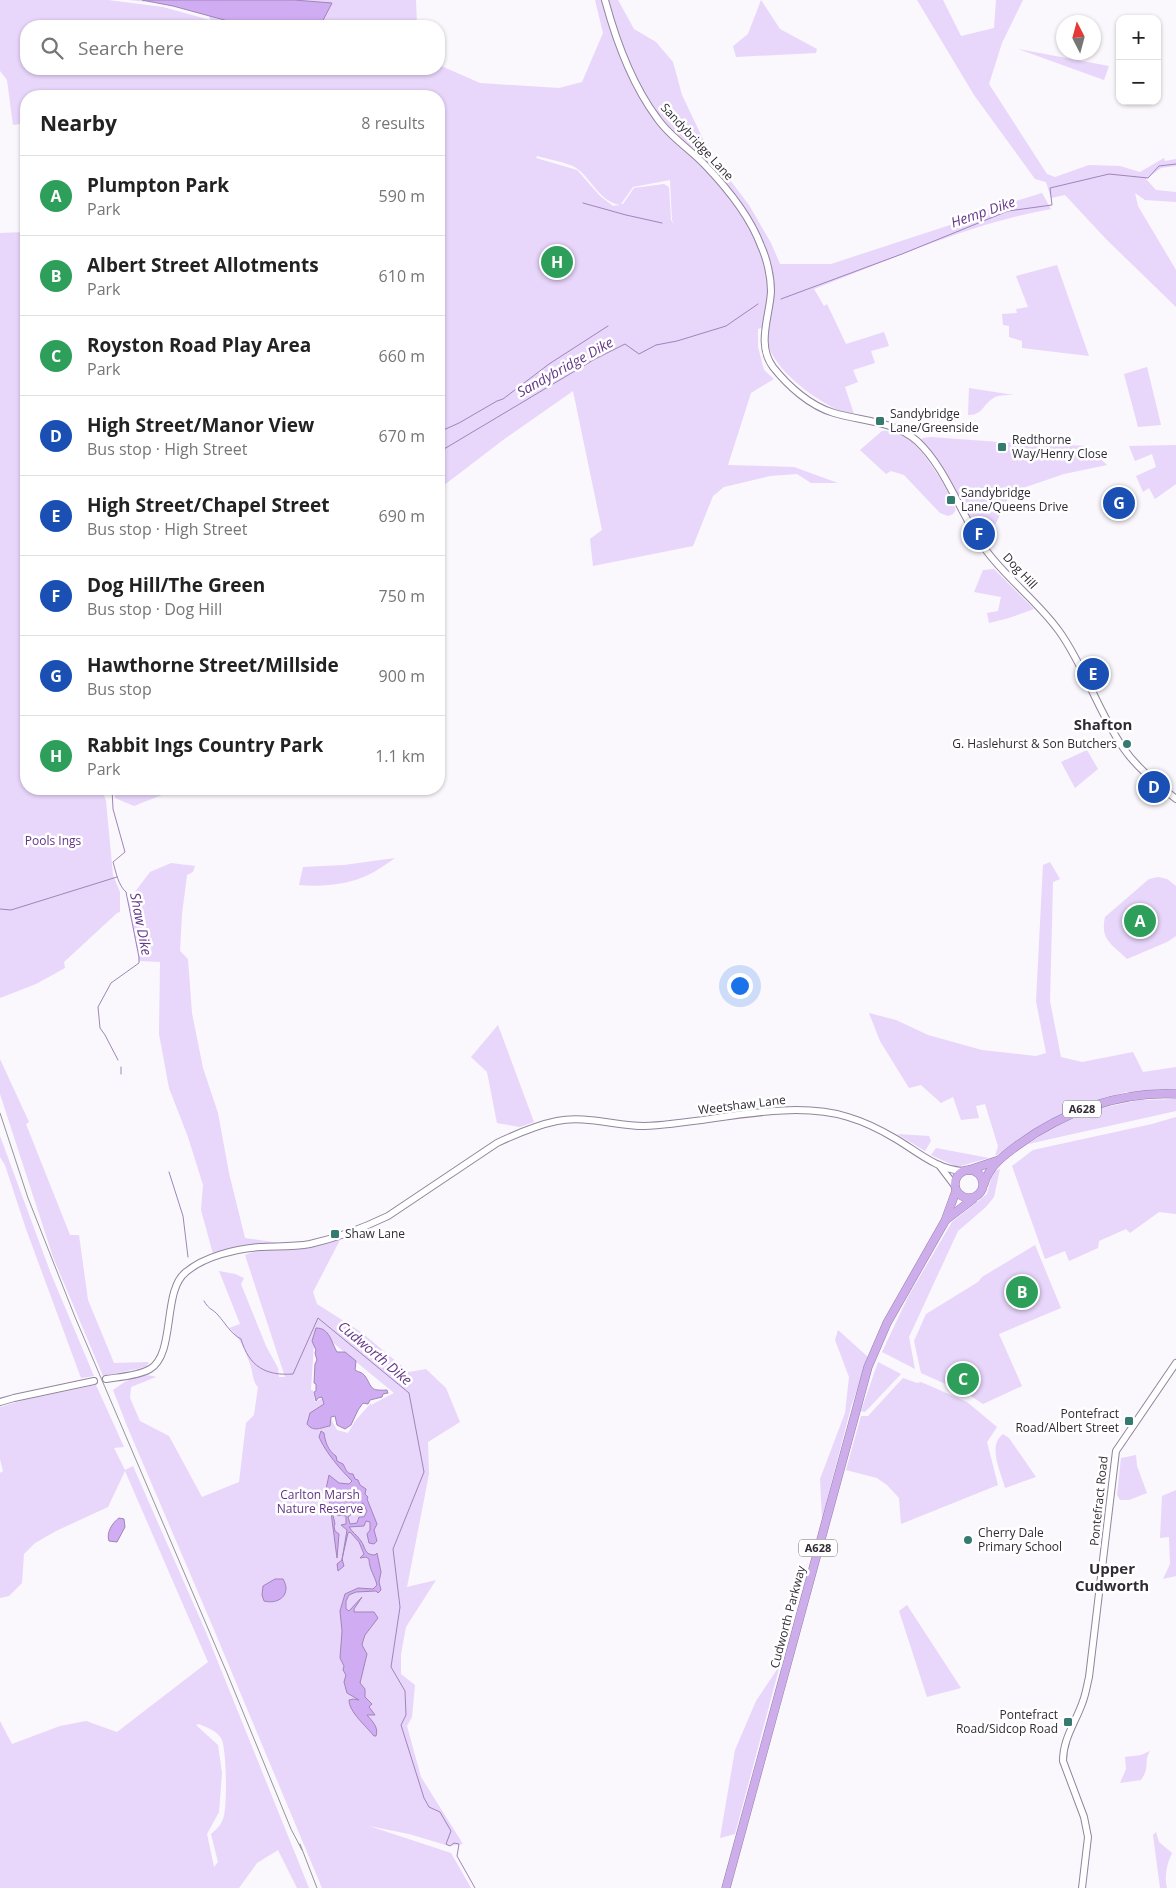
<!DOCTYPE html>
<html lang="en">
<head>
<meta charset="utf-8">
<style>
  :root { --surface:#fff; --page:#f2f2f2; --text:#222; --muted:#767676; --line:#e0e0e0; --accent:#b45309 }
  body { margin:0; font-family:"Open Sans",sans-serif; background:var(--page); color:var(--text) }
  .controls { position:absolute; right:15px; top:15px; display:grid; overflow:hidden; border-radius:10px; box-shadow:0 1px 4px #0004 }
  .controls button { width:45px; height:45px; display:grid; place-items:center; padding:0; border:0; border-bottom:1px solid var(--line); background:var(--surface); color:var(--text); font:25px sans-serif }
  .compass { position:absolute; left:1056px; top:15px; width:45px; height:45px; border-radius:50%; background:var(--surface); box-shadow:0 1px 4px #0004; rotate:354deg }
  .you { position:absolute; left:739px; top:985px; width:18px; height:18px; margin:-12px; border:4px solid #fff; border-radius:50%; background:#1a73e8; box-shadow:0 0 0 8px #1a73e833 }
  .badge { display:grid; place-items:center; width:32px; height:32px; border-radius:50%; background:var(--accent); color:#fff; font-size:16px; font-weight:700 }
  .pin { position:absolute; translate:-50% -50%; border:2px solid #fff; box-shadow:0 1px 5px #0006 }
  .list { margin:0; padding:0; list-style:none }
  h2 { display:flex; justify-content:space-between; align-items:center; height:65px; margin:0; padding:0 20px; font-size:21px }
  h2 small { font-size:16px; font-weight:400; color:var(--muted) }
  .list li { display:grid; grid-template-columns:32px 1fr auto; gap:15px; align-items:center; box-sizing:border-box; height:80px; padding:0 20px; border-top:1px solid var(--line) }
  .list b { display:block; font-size:19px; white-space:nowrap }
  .list p { margin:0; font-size:16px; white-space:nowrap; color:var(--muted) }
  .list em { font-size:16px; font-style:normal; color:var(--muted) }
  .icon { flex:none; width:28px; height:28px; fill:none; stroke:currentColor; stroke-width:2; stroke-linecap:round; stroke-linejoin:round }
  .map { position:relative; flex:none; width:1176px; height:1888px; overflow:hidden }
  .search { position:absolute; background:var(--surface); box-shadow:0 1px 4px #0004; left:20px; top:20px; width:425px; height:55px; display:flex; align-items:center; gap:12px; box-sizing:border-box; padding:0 18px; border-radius:20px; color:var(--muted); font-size:19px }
  .panel { position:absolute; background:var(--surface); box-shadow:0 1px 4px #0004; left:20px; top:90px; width:425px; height:705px; border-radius:20px }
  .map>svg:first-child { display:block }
  .green { fill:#e8d6fb; fill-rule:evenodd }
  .water { fill:#d0acf2; stroke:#a085b9; fill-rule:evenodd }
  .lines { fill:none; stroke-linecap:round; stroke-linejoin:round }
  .stream { stroke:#a085b9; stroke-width:1 }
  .secondary-casing { stroke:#91859d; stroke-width:8 }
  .highway-casing { stroke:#9680ab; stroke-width:9 }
  .secondary { stroke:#fff; stroke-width:6 }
  .highway { stroke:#cdaeeb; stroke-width:8 }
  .rail { stroke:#97939b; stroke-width:1 }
  .poi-dot { fill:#357a6e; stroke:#fff; stroke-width:2 }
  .labels { text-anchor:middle; stroke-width:5; stroke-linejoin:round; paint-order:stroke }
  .shield { fill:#fff; stroke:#6e6b72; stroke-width:1 }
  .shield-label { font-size:11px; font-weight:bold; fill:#302b35 }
  .street-label { font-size:12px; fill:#302b35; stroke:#fff }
  .poi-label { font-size:12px; fill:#302b35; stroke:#fff; text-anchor:start }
  .park-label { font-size:12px; fill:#603384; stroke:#fff }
  .water-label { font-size:14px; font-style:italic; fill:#643788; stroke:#fff }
  .quarter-label { font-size:15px; font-weight:bold; fill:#302b35; stroke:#fff }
</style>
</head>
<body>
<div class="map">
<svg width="1176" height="1888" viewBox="0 0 1176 1888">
  <rect width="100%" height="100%" fill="#faf7fd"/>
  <!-- green -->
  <g class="green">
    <path d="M0,0h108l55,7 47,13 -2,-7 -43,-9 -36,-4h287l1,26h-391v43h413v-4l41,18 79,5 23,-6 21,-49 -8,-33h23l16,29 22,13 17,20 9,33 20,42 12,22 35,46 22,38 9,21h51l122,-40 30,-13 59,-18 9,16c-82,15 -159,50 -237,80l10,17 3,-2 19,40 38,-12 5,14 -18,5 4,12 -22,7 5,12 -13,5 10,30c-28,-8 -83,-45 -88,-77 0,-4 2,-10 3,-15l-12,4v18l6,23 10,9 -23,14 -23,72 66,2 44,16h-27l-14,-9 -27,2 -46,11 -11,9 -20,50 -100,20 -3,-27 12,-9 -29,-139 -70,49 -64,49v-393h-413v27l-13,2 -6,-45 -7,-9zM537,156c10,3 35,7 42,14 13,11 22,32 41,35l-7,1 -13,-10 -23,-26 -41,-12zM670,180l2,40 3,5 -4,-5 -2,-33 -5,-3 -30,4 -11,16h-2l12,-17z"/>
    <polygon points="761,0 780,29 817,49 816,53 736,57 733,46 748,34"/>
    <polygon points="917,0 943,0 961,36 994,28 996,0 1023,0 1002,43 989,84 1047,174 1055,177 1089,165 1120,166 1140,172 1164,158 1165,161 1176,159 1176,166 1161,168 1146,179 1156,190 1176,192 1176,202 1145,200 1135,193 1138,206 1176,270 1176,307 1106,239 1065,195 1051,198 1046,182 1035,179 974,95"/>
    <polygon points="1018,49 1109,66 1104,80"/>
    <polygon points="26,232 26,789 102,789 106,801 113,875 120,892 120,912 117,913 64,962 65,968 36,984 0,998 0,233"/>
    <polygon points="1057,265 1089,356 1022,348 1022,341 1009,337 1009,326 1003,325 1002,314 1017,313 1016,309 1028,307 1016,276"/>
    <polygon points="1147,367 1161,425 1138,427 1124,374"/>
    <path d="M969,388l45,7c-5,0 -12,0 -16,1 -14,4 -14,20 -30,19z"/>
    <path d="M882,431c7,-1 20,4 26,8 12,6 44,55 47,68 1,4 0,4 -2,7l-5,2 -8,-3 -36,-38 -13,-4 -5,3 -26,-24z"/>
    <polygon points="931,437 999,442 1087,446 1107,465 1064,474 1011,492 984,548 945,479 918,442 923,438"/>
    <polygon points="1176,445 1176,484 1155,499 1149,488 1143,492 1136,476 1156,467 1152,454 1135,461 1129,446"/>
    <polygon points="994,569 1034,609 1009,618 989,623 987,613 998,611 1001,597 974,592 983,570"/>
    <polygon points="1087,750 1098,769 1075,788 1061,762"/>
    <polygon points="115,789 177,789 134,806 115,798"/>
    <path d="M395,858c-9,6 -18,13 -27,17 -21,10 -46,12 -69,10l4,-18 41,-2z"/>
    <polygon points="1050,862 1060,879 1053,882 1050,1001 1061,1057 1082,1062 1133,1052 1143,1072 1176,1067 1176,1091 1126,1092 1079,1107 1034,1129 995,1156 998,1146 985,1104 976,1106 979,1118 961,1120 953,1097 941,1103 921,1085 909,1088 880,1041 869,1013 896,1020 928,1035 982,1050 1036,1056 1046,1053 1036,1001 1043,865"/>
    <polygon points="171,863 195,866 193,872 187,875 182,914 180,951 188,959 192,1013 203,1068 218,1113 229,1173 245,1238 280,1243 248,1245 213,1254 201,1210 203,1185 188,1137 169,1088 159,1034 160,962 139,961 128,901 150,872"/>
    <path d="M1158,877l9,2 9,7v50l-9,6 -40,17c-15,-15 -27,-19 -22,-42l44,-38z"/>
    <polygon points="498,1025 534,1122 520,1127 497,1123 487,1072 471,1057"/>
    <polygon points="0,1059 29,1122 26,1124 70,1235 79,1235 88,1300 114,1363 149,1362 146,1367 103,1376 53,1257 0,1094"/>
    <polygon points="1176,1099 1176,1111 1028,1144 1056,1125 1097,1109 1139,1100"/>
    <polygon points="1176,1117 1176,1214 1159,1212 1130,1233 1126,1229 1099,1241 1098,1248 1069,1261 1065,1251 1045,1259 1012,1166 1033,1150 1152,1124"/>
    <polygon points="897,1134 929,1136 931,1141 925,1151"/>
    <polygon points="0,1136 51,1274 94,1376 81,1378 26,1229 5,1165 0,1157"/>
    <polygon points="936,1148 989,1158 957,1167 931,1155"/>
    <polygon points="1000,1169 994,1197 986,1207 958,1231 909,1337 915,1369 882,1352 909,1295 952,1222 987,1194 993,1172"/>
    <path d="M341,1238l-28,54 4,12 44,28 48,40 17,-3 20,19 14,34 -32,20 1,32 -22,113 29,-7 -30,47 -5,27v20l14,11 -3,32 -5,9 14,51 42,67 -14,2 -40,-12 -40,-8 82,27 20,35h-149l-110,-263 -85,-199 -14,-36c12,-9 28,-19 43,-13l-25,10 -1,11 10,23 29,15 33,61 37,-15 7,-59 8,-8 4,-28c-6,-6 -5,-16 -8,-23 -5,-14 -10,-26 -21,-36l11,-4 -21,-53 16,3 9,4 -3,6 25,62 12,22 1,9h6l-40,-122 14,-5zM320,1332l74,61 -23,12v-2l-16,18 -7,12 -11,-3 -14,-26 1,-7 -9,5 -2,-12h-2l3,-47z"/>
    <polygon points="1035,1245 1061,1308 999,1334 1022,1386 983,1404 968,1394 921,1373 914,1341 926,1314 978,1282 982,1277"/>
    <polygon points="838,1330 868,1357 851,1407 822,1519 820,1479 845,1413 849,1377 835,1340"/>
    <polygon points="878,1362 901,1374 865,1412 861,1411"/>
    <polygon points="903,1378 917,1383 921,1382 967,1402 997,1427 987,1442 998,1485 901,1524 899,1498 887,1485 877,1478 846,1470 861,1416 868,1416"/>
    <path d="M96,1385l28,62 -10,1 11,22 8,-4 72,164 104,258h-12l-19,-38 -21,13 -18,25h-239v-167l12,23 48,-18 26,-5 31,11 91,-70 -83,-191 -17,36 -52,24 -21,12 -11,11 -2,29 -13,13 -9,2v-125l3,-2 -3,-12v-52l24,-7zM199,1724c7,3 18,7 22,14 6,10 6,66 3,78 -2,8 -7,13 -13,18l7,28 -4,5 -7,-33 12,-22 3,-39 -4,-28 -22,-20z"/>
    <path d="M1003,1434l6,4 27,39 -31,11c-4,-16 -18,-42 -2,-54z"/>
    <polygon points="1136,1455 1137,1466 1147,1493 1129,1500 1120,1500 1117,1495 1121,1458"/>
    <polygon points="1176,1490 1176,1576 1163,1579 1170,1564 1169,1537 1160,1538 1162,1496"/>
    <polygon points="907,1605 961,1688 927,1697 899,1611"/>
    <polygon points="780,1665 735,1834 720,1838 735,1750 756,1701"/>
    <path d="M1150,1751c-7,11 1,15 -9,29l-21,3 6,-14 -1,-12 16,-2z"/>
    <path d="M1156,1832l3,10 13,11c-5,10 -8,24 -5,35h-7l-7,-53z"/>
  </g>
  <!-- water -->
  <g class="water">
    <polygon points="142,0 294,0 332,3 320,26 242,26 239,24 173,6"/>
    <path d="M316,1328c14,0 15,14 21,24h8l11,9 -1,9c3,2 7,2 10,6 8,12 4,15 22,14l1,3 -5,1 -1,3 -12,3 -2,4 -5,-1 -5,7 -7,15 -6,4 -8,-4 -2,-9 -4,1 -1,9c-8,1 -16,7 -23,-2l3,-11 14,-9 -2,-7 -4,1 -2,3 -2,-9 2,-1v-7l-2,-1 1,-19 2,-4 -2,-7 1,-3 -4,-9z"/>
    <path d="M321,1431l3,2c1,8 4,18 12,23l1,5c2,1 4,2 6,3 3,5 3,10 10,10l2,5 3,1 2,5 6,4 -1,5 3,3 -1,2 10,25 -3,6 3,11 -3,3 -5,-1 -2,-9 3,-4v-8l-4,-1 -2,5 -15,1c3,5 8,8 12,14 5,7 3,14 14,14l2,-2 4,19 -2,10 2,8 -3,3 -2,-2 -20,1 -7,3 -3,6v8l3,2 13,-14 -8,12v3h20l4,6 -13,17 -2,6 -1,4 5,9 -7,29 5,6v8l7,7 -3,3 6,8h-8c5,6 12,12 9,21h-2c-8,-10 -25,-24 -25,-36l4,-1 6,1 -12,-7 -3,-11 2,-7 -3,-5 1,-4 -4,-8 2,-27 -2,-20 5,-17 13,-6 15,1 4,-4c-2,-9 -8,-16 -8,-26l-3,-2 -6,1 4,-4 -5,-12 -9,-10 -2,1 -6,26 2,7 -6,5 -1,-7 5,-4 5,-30 -6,-5 5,-1v-8l-9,-1 7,-2 2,-4 -5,-4 -5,2 -4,4 3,13 -1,2 1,5 4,3 -2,24 -8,-61 -3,-8 3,-14 10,8 10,1 3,-3c-12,-12 -26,-28 -33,-44zM363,1503l4,8 -3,6h-5l-2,6 -7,1 -2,-7 5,-4 -4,-7 5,-2 3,6h2v-5z"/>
    <path d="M119,1518l5,1 1,8 -8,15 -8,-1c-3,-8 3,-18 10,-23z"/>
    <path d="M275,1579h8c9,15 -4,26 -19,22l-2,-6 1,-9z"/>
  </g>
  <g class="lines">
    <!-- stream -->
    <g class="stream">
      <polyline points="583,203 626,215 662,223"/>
      <polyline points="781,299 902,254 1008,211 1052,205 1050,188 1109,174 1148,178 1159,166 1176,164"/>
      <polyline points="439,432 459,423 497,401 503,399 549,364 608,326"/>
      <polyline points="439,452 595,359 625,344 639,354 656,345 677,341 726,326 758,304"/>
      <path d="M112,789l1,20 12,43 -12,10c3,10 5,23 13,30l13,65v6l-28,20 -13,24 2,21 5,7 13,25"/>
      <polyline points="0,909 11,910 117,877"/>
      <polyline points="121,1067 121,1074"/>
      <polyline points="169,1172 183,1216 188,1257"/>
      <path d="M204,1301c5,9 9,8 14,14 8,9 12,18 23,24 8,27 24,37 52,35l25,-56 91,75 15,79 -31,77 7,58 -9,60 14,24 1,24 -5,10 23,73 5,9 11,5 11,19 -5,13 4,2 4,-3 5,1 -2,12 18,32"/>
    </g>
    <defs>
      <g id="secondary">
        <path d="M605,0c11,41 26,83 52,118 13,19 33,31 48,47 22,23 45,51 56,81 6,13 10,31 10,45 -1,25 -15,53 2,76 15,19 37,39 61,46 27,8 61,8 83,28 29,27 43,72 66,105 21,31 54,54 76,85 26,36 39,81 65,118 14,20 34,35 52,50"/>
        <polyline points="939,1165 955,1186"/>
        <path d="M106,1379c13,-2 32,-3 44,-10 26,-15 12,-79 36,-97 19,-16 50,-23 74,-25 17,-1 33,0 50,-3 27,-6 53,-16 78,-28l109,-73c19,-9 40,-18 60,-22 27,-6 60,5 87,5 64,-2 143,-28 204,-9 17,5 33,13 48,22 22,13 41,31 68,32"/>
        <polyline points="0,1402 14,1398 94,1381"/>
        <path d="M1082,1888l6,-51 -4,-20 -21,-56c0,-23 13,-39 20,-60 3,-8 4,-16 6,-24l27,-226 60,-88"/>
      </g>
      <g id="highway">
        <circle cx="969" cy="1184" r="14"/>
        <polyline points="969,1170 996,1161"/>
        <path d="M984,1184c5,-18 19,-28 34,-39 45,-33 101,-54 158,-51"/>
        <polyline points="947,1219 973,1199"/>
        <polyline points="726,1888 868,1367 887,1323 945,1221 956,1191"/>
      </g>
    </defs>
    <!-- secondary casing -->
    <use href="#secondary" class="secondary-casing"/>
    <!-- highway casing -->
    <use href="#highway" class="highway-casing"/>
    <!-- secondary -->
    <use href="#secondary" class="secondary"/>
    <!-- highway -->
    <use href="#highway" class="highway"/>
    <!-- rail -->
    <g class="rail">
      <polyline points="0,1113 28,1198 75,1317 227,1673 291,1829 302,1850"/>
      <polyline points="300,1844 317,1888"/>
    </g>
  </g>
  <!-- markers -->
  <g class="poi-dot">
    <rect x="875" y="416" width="10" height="10" rx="2.5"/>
    <rect x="997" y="442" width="10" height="10" rx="2.5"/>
    <rect x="946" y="495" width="10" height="10" rx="2.5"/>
    <circle cx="1127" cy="744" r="5"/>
    <rect x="330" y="1229" width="10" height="10" rx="2.5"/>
    <rect x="1124" y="1416" width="10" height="10" rx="2.5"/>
    <circle cx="968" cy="1540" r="5"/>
    <rect x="1063" y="1717" width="10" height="10" rx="2.5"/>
  </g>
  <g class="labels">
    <!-- shield labels -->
    <g class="shield">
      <rect x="1063" y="1100.5" width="38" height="17" rx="4"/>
      <rect x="799" y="1539.5" width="38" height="17" rx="4"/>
    </g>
    <g class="shield-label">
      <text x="1082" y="1113">A628</text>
      <text x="818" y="1552">A628</text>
    </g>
    <!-- street labels -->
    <g class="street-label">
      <text transform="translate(697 142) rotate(47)" y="4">Sandybridge Lane</text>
      <text transform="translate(1020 571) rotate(47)" y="4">Dog Hill</text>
      <text transform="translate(742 1105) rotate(-7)" y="4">Weetshaw Lane</text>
      <text transform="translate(1099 1501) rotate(-84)" y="4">Pontefract Road</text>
      <text transform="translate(788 1617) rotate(-75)" y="4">Cudworth Parkway</text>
    </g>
    <!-- poi labels -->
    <g class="poi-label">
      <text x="890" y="418">Sandybridge<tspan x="890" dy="14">Lane/Greenside</tspan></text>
      <text x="1012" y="444">Redthorne<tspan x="1012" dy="14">Way/Henry Close</tspan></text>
      <text x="961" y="497">Sandybridge<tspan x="961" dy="14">Lane/Queens Drive</tspan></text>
      <text x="1117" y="748" text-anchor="end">G. Haslehurst &amp; Son Butchers</text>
      <text x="345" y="1238">Shaw Lane</text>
      <text x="1119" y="1418" text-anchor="end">Pontefract<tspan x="1119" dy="14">Road/Albert Street</tspan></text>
      <text x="978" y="1537">Cherry Dale<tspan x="978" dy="14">Primary School</tspan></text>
      <text x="1058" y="1719" text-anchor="end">Pontefract<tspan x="1058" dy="14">Road/Sidcop Road</tspan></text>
    </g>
    <!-- park labels -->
    <g class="park-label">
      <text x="53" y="845">Pools Ings</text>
      <text x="320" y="1499">Carlton Marsh<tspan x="320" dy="14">Nature Reserve</tspan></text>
    </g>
    <!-- water labels -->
    <g class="water-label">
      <text transform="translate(983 212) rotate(-19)" y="5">Hemp Dike</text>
      <text transform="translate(565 367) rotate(-29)" y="5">Sandybridge Dike</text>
      <text transform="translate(141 924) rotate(79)" y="5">Shaw Dike</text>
      <text transform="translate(375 1353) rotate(40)" y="5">Cudworth Dike</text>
    </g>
    <!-- quarter labels -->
    <g class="quarter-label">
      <text x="1103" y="730">Shafton</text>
      <text x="1112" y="1574">Upper<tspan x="1112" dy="17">Cudworth</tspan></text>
    </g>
  </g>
</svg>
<div class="controls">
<button>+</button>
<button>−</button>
</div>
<svg class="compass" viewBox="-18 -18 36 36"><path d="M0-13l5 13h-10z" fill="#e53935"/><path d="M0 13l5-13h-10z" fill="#767676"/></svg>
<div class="you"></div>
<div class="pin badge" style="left:1140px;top:921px;background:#2e9e5b">A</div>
<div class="pin badge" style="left:1022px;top:1292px;background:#2e9e5b">B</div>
<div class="pin badge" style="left:963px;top:1379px;background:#2e9e5b">C</div>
<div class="pin badge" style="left:1154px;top:787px;background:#1a4fb4">D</div>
<div class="pin badge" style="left:1093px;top:674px;background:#1a4fb4">E</div>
<div class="pin badge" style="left:979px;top:534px;background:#1a4fb4">F</div>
<div class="pin badge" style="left:1119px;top:503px;background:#1a4fb4">G</div>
<div class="pin badge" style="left:557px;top:262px;background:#2e9e5b">H</div>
<div class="search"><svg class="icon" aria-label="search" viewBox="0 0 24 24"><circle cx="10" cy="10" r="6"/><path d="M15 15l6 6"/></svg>Search here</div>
<section class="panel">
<h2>Nearby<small>8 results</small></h2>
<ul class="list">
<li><span class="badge" style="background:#2e9e5b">A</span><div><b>Plumpton Park</b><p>Park</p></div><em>590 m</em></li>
<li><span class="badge" style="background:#2e9e5b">B</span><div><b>Albert Street Allotments</b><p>Park</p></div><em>610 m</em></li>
<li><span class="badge" style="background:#2e9e5b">C</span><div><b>Royston Road Play Area</b><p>Park</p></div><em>660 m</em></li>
<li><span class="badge" style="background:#1a4fb4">D</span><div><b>High Street/Manor View</b><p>Bus stop · High Street</p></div><em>670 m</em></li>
<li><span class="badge" style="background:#1a4fb4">E</span><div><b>High Street/Chapel Street</b><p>Bus stop · High Street</p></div><em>690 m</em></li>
<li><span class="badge" style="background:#1a4fb4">F</span><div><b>Dog Hill/The Green</b><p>Bus stop · Dog Hill</p></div><em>750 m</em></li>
<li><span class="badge" style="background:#1a4fb4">G</span><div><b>Hawthorne Street/Millside</b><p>Bus stop</p></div><em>900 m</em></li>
<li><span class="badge" style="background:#2e9e5b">H</span><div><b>Rabbit Ings Country Park</b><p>Park</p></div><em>1.1 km</em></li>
</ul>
</section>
</div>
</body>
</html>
